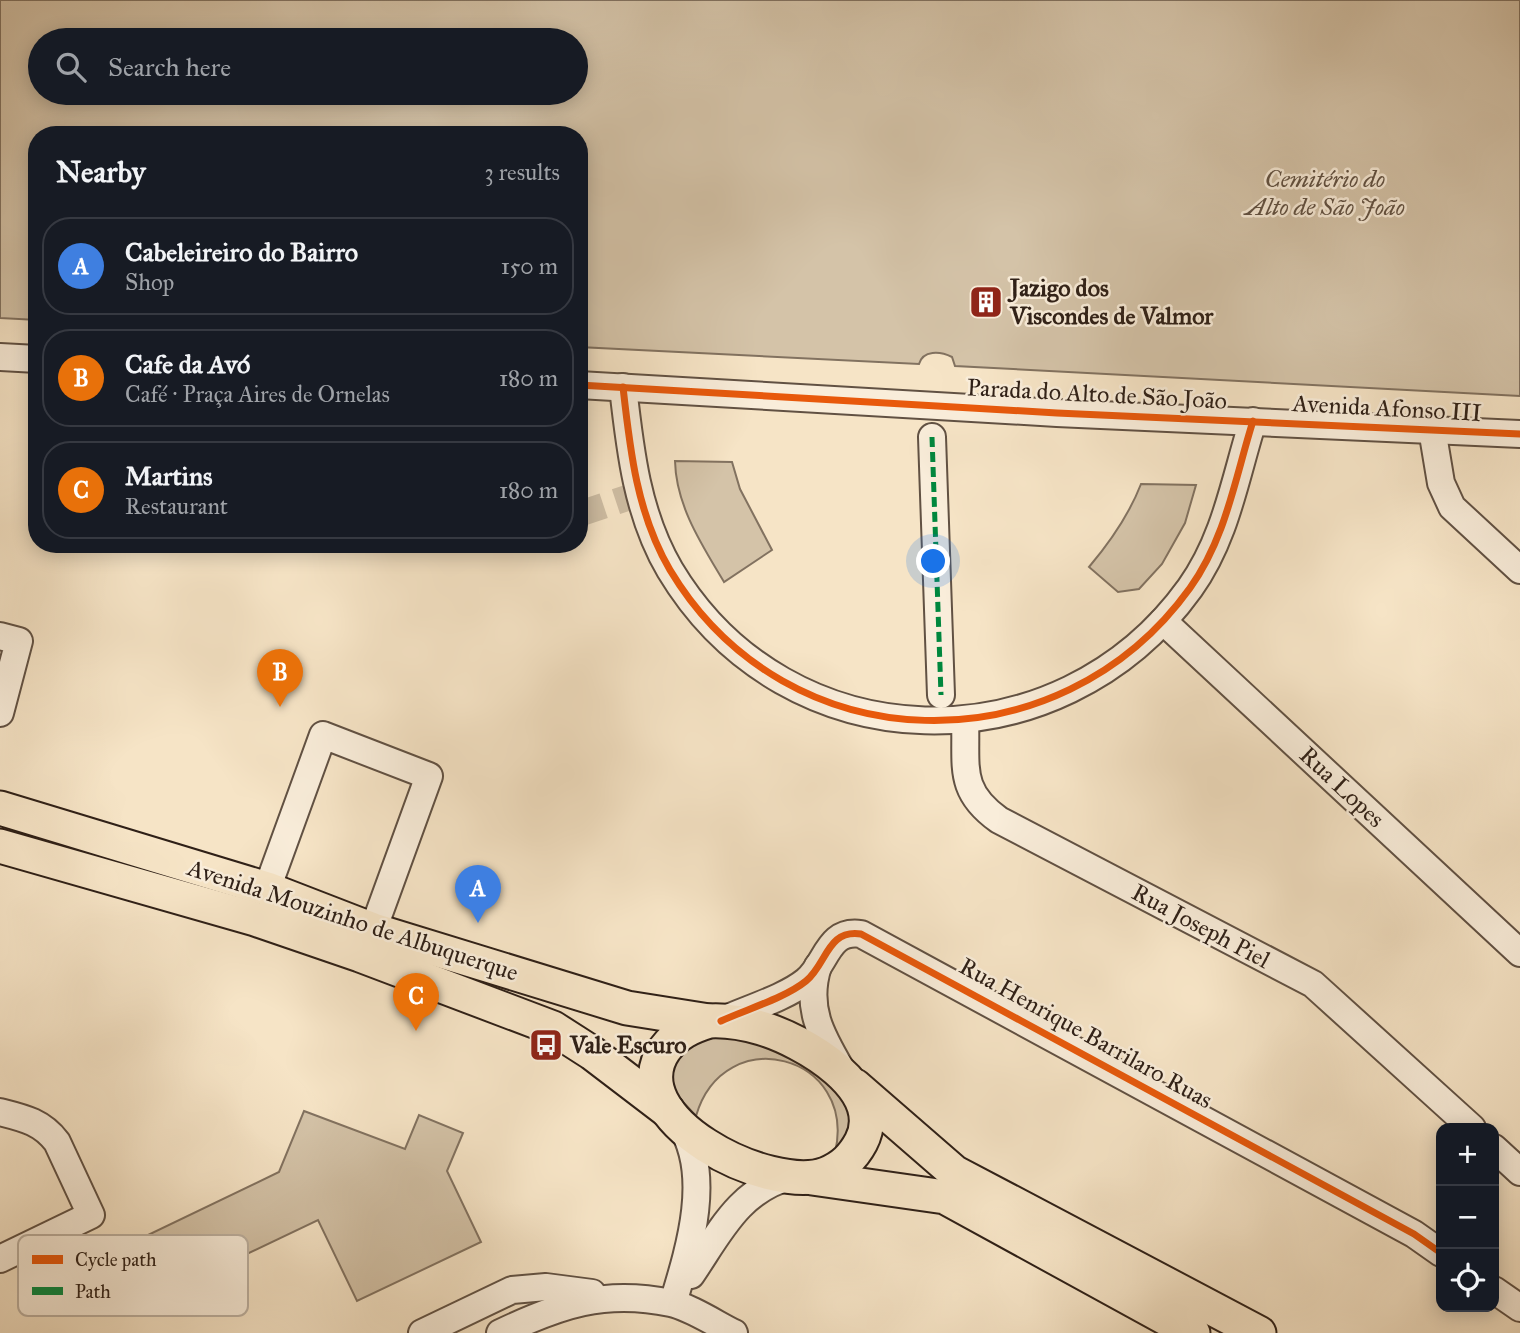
<!DOCTYPE html>
<html lang="en">
<head>
<meta charset="utf-8">
<style>
  :root { --surface:#171b24; --page:#20242c; --text:#f1f3f6; --muted:#9ea1a6; --line:#363941; --accent:#c59692 }
  body { margin:0; font-family:"IM FELL Great Primer",serif; background:var(--page); color:var(--text) }
  .controls { position:absolute; right:21px; bottom:21px; display:grid; overflow:hidden; border-radius:14px; box-shadow:0 4px 18px #0003 }
  .controls button { width:63px; height:63px; display:grid; place-items:center; padding:0; border:0; border-bottom:2px solid var(--line); background:var(--surface); color:var(--text); font:35px sans-serif }
  .you { position:absolute; left:934px; top:562px; width:24px; height:24px; margin:-18px; border:5px solid #fff; border-radius:50%; background:#1a73e8; box-shadow:0 0 0 10px #1a73e833 }
  .badge { display:grid; place-items:center; width:46px; height:46px; border-radius:50%; background:var(--accent); color:#fff; font-size:23px; font-weight:700 }
  .pin { position:absolute; translate:-50% -58px; filter:drop-shadow(0 2px 4px #0008) }
  .pin::after { content:''; position:absolute; top:37px; width:24px; height:21px; background:inherit; clip-path:polygon(0 0,100% 0,50% 100%) }
  .list { margin:0; padding:0; list-style:none }
  h2 { display:flex; justify-content:space-between; align-items:center; height:91px; margin:0; padding:0 28px; font-size:30px }
  h2 small { font-size:23px; font-weight:400; color:var(--muted) }
  .list li { display:grid; grid-template-columns:46px 1fr auto; gap:21px; align-items:center; box-sizing:border-box; height:98px; margin:0 14px 14px; padding:0 14px; border:2px solid var(--line); border-radius:28px }
  .list b { display:block; font-size:26px; white-space:nowrap }
  .list p { margin:0; font-size:23px; white-space:nowrap; color:var(--muted) }
  .list em { font-size:23px; font-style:normal; color:var(--muted) }
  .icon { flex:none; width:38px; height:38px; fill:none; stroke:currentColor; stroke-width:2; stroke-linecap:round; stroke-linejoin:round }
  .map { position:relative; flex:none; width:1520px; height:1333px; overflow:hidden }
  .search { position:absolute; background:var(--surface); box-shadow:0 4px 18px #0003; left:28px; top:28px; width:560px; height:77px; display:flex; align-items:center; gap:18px; box-sizing:border-box; padding:0 24px; border-radius:38px; color:var(--muted); font-size:26px }
  .panel { position:absolute; background:var(--surface); box-shadow:0 4px 18px #0003; left:28px; top:126px; width:560px; height:427px; border-radius:28px }
  .map>svg:first-child { display:block }
  .green { fill:#d4c3a8; stroke:#827260; stroke-width:2; fill-rule:evenodd }
  .lines { fill:none; stroke-linecap:round; stroke-linejoin:round }
  .minor-tunnel { stroke:#cebda3; stroke-width:26; stroke-dasharray:26 13; stroke-linecap:butt }
  .minor-casing { stroke:#615143; stroke-width:30 }
  .major-casing { stroke:#2f2017; stroke-width:37 }
  .minor { stroke:#f9edda; stroke-width:26 }
  .major { stroke:#f6e4c6; stroke-width:33 }
  .quiet { stroke:#00873e; stroke-width:5; stroke-dasharray:10 5; stroke-linecap:butt }
  .cycleway-casing { stroke:#f9edda; stroke-width:11 }
  .cycleway { stroke:#e8590c; stroke-width:7 }
  .labels { text-anchor:middle; stroke-width:5; stroke-linejoin:round; paint-order:stroke }
  .park-label { font-size:24px; font-style:italic; fill:#615142; stroke:#f9edda }
  .poi-label { font-size:24px; font-weight:bold; fill:#2f2017; stroke:#f9edda; text-anchor:start }
  .street-label { font-size:24px; fill:#2f2017; stroke:#f9edda }
  .key { fill:#f9edda; stroke:#bcb0a0; stroke-width:2 }
  .key-label { font-size:19px; fill:#2f2017 }
</style>
</head>
<body>
<div class="map">
<svg width="1520" height="1333" viewBox="0 0 1520 1333">
  <rect width="100%" height="100%" fill="#f6e4c6"/>
  <filter id="stains"><feTurbulence type="fractalNoise" baseFrequency=".00286" numOctaves="4"/><feColorMatrix values="0 0 0 0 .2 0 0 0 0 .09 0 0 0 0 .02 0 0 0 .5 -.17"/></filter>
  <radialGradient id="worn" r=".72"><stop offset=".6" stop-color="#630" stop-opacity="0"/><stop offset="1" stop-color="#630" stop-opacity=".3"/></radialGradient>
  <!-- green -->
  <g class="green">
    <path d="M0,0h1520v396l-565,-30 -3,-9c-12,-6 -29,-7 -33,7l-340,-17v-212h-542v185l-37,-2zM576,40v53h-536v-53z"/>
    <path d="M675,461l57,1 8,27 32,61 -48,32c-22,-37 -48,-76 -49,-121z"/>
    <path d="M1141,484l55,1 -11,38 -23,41 -23,25 -21,3 -29,-25c22,-26 40,-52 52,-83z"/>
    <path d="M708,1037l45,3 43,16 45,39 11,19 -3,22 -14,17c23,-99 -111,-133 -139,-37l-23,-25c-1,-40 -3,-38 35,-54z"/>
    <polygon points="304,1111 405,1149 419,1115 463,1133 447,1171 481,1242 357,1301 318,1220 123,1313 98,1259 279,1172"/>
  </g>
  <g class="lines">
    <!-- minor-tunnel -->
    <polyline class="minor-tunnel" points="579,514 639,494"/>
    <defs>
      <g id="minor">
        <polyline points="0,357 37,359"/>
        <polyline points="579,385 1057,413 1520,434"/>
        <path d="M623,387c7,63 14,127 47,183 117,195 389,200 520,18 36,-50 45,-110 63,-167"/>
        <polyline points="1432,429 1441,483 1452,507 1520,570"/>
        <polyline points="932,437 941,695"/>
        <polyline points="1163,621 1520,953"/>
        <polyline points="0,636 19,641 0,713"/>
        <path d="M965,720c2,46 -8,70 34,100l314,164 159,144"/>
        <polyline points="267,889 323,735 429,776 373,930"/>
        <path d="M818,966c-13,41 3,69 23,103"/>
        <path d="M721,1021c26,-12 64,-23 85,-40 21,-17 21,-52 55,-47l553,300 27,19"/>
        <path d="M0,1112c24,6 42,10 57,30l34,73 -91,44"/>
        <polyline points="1494,1148 1520,1172"/>
        <path d="M691,1275c28,-41 48,-86 101,-99"/>
        <polyline points="1494,1290 1520,1308"/>
        <path d="M673,1303c16,-53 40,-128 7,-179"/>
        <polyline points="422,1333 512,1290 546,1287 592,1293"/>
        <path d="M500,1333c59,-28 104,-44 171,-30 19,4 45,21 63,30"/>
      </g>
      <g id="major">
        <polyline points="0,808 267,889 373,930 627,1008 709,1021"/>
        <polyline points="0,846 255,919 360,955 553,1028 592,1053 668,1111"/>
        <path d="M709,1021c17,-1 35,2 52,7 41,12 128,61 100,114 -8,15 -18,25 -35,32 -56,21 -210,-56 -161,-125 12,-16 25,-22 44,-28z"/>
        <polyline points="855,1086 954,1172 1259,1333"/>
        <polyline points="812,1178 945,1197 1193,1333"/>
      </g>
    </defs>
    <!-- minor casing -->
    <use href="#minor" class="minor-casing"/>
    <!-- major casing -->
    <use href="#major" class="major-casing"/>
    <!-- minor -->
    <use href="#minor" class="minor"/>
    <!-- major -->
    <use href="#major" class="major"/>
    <!-- quiet -->
    <polyline class="quiet" points="932,437 941,695"/>
    <defs>
      <g id="cycleway">
        <polyline points="579,385 1057,413 1520,434"/>
        <path d="M623,387c7,63 14,127 47,183 117,195 389,200 520,18 36,-50 45,-110 63,-167"/>
        <path d="M721,1021c26,-12 64,-23 85,-40 21,-17 21,-52 55,-47l553,300 27,19"/>
      </g>
    </defs>
    <!-- cycleway casing -->
    <use href="#cycleway" class="cycleway-casing"/>
    <!-- cycleway -->
    <use href="#cycleway" class="cycleway"/>
  </g>
  <!-- icons -->
  <defs>
    <symbol id="building-square" viewBox="-11 -11 22 22"><rect x="-9" y="-9" width="18" height="18" rx="4" fill="#8f2418" stroke="#f9edda"/><path d="M-4-6H4V6H1V3H-1V6H-4ZM-2.5-4.3h1.7v1.8h-1.7ZM.8-4.3h1.7v1.8H.8ZM-2.5-1h1.7V.8h-1.7ZM.8-1h1.7V.8H.8Z" fill="#fff"/></symbol>
    <symbol id="bus-square" viewBox="-11 -11 22 22"><rect x="-9" y="-9" width="18" height="18" rx="4" fill="#8f2418" stroke="#f9edda"/><path d="M-5-6H5V4H4V6H2V4H-2V6H-4V4H-5ZM-3.5-4V0h7V-4ZM-3.5 1.2v1.5H-2V1.2ZM2 1.2v1.5H3.5V1.2Z" fill="#fff"/></symbol>
  </defs>
  <g fill-rule="evenodd">
    <use href="#building-square" x="967" y="283" width="38" height="38"/>
    <use href="#bus-square" x="527" y="1026" width="38" height="38"/>
  </g>
  <g class="labels">
    <!-- park labels -->
    <g class="park-label">
      <text x="1325" y="187">Cemitério do<tspan x="1325" dy="28">Alto de São João</tspan></text>
    </g>
    <!-- poi labels -->
    <g class="poi-label">
      <text x="1010" y="296">Jazigo dos<tspan x="1010" dy="28">Viscondes de Valmor</tspan></text>
      <text x="570" y="1053">Vale Escuro</text>
    </g>
    <!-- street labels -->
    <g class="street-label">
      <text transform="translate(1097 394) rotate(3)" y="8">Parada do Alto de São João</text>
      <text transform="translate(1387 408) rotate(3)" y="8">Avenida Afonso III</text>
      <text transform="translate(1342 787) rotate(43)" y="8">Rua Lopes</text>
      <text transform="translate(353 920) rotate(18)" y="8">Avenida Mouzinho de Albuquerque</text>
      <text transform="translate(1201 926) rotate(28)" y="8">Rua Joseph Piel</text>
      <text transform="translate(1086 1033) rotate(29)" y="8">Rua Henrique Barrilaro Ruas</text>
    </g>
  </g>
  <!-- legend -->
  <rect x="18" y="1235" width="230" height="81" rx="10" class="key"/>
  <rect x="32" y="1255" width="31" height="9" fill="#e8590c"/>
  <rect x="32" y="1287" width="31" height="8" fill="#00873e"/>
  <g class="key-label">
    <text x="75" y="1266">Cycle path</text>
    <text x="75" y="1298">Path</text>
  </g>
  <rect width="100%" height="100%" filter="url(#stains)"/>
  <rect width="100%" height="100%" fill="url(#worn)"/>
</svg>
<div class="controls">
<button>+</button>
<button>−</button>
<button><svg class="icon" aria-label="locate" viewBox="0 0 24 24"><circle cx="12" cy="12" r="6"/><path d="M12 2v4M12 18v4M2 12h4M18 12h4"/></svg></button>
</div>
<div class="you"></div>
<div class="pin badge" style="left:478px;top:923px;background:#3f7fe0">A</div>
<div class="pin badge" style="left:280px;top:707px;background:#e8710a">B</div>
<div class="pin badge" style="left:416px;top:1031px;background:#e8710a">C</div>
<div class="search"><svg class="icon" aria-label="search" viewBox="0 0 24 24"><circle cx="10" cy="10" r="6"/><path d="M15 15l6 6"/></svg>Search here</div>
<section class="panel">
<h2>Nearby<small>3 results</small></h2>
<ul class="list">
<li><span class="badge" style="background:#3f7fe0">A</span><div><b>Cabeleireiro do Bairro</b><p>Shop</p></div><em>150 m</em></li>
<li><span class="badge" style="background:#e8710a">B</span><div><b>Cafe da Avó</b><p>Café · Praça Aires de Ornelas</p></div><em>180 m</em></li>
<li><span class="badge" style="background:#e8710a">C</span><div><b>Martins</b><p>Restaurant</p></div><em>180 m</em></li>
</ul>
</section>
</div>
</body>
</html>
